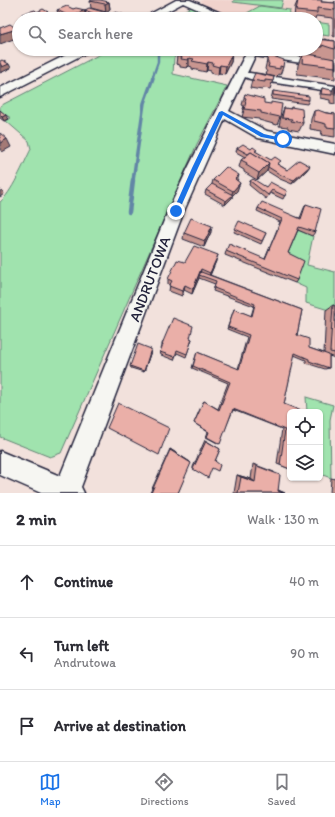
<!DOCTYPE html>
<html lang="en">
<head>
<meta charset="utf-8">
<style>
  :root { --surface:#fff; --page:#f2f2f3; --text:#2b2b33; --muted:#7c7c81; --line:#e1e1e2; --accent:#1a73e8 }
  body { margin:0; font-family:Itim,sans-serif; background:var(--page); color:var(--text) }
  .controls { position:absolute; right:12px; bottom:12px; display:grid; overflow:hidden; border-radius:6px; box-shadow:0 1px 3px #0004 }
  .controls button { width:36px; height:36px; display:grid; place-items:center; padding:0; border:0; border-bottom:1px solid var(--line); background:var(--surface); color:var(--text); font:20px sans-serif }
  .stop { position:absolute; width:12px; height:12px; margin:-9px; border:3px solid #1a73e8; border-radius:50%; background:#fff }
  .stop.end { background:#1a73e8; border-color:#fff; box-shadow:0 1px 4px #0008 }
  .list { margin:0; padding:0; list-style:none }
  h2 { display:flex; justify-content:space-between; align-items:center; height:52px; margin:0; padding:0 16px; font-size:17px }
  h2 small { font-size:13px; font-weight:400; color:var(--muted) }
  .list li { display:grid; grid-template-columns:26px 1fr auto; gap:12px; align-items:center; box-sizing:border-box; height:72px; padding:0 16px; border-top:1px solid var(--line) }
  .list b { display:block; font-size:15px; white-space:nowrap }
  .list p { margin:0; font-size:13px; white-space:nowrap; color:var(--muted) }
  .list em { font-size:13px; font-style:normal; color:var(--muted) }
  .icon { flex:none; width:22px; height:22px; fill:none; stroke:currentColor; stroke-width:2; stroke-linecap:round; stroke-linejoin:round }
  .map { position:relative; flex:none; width:335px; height:493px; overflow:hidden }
  .search { position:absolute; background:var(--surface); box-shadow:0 1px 3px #0004; left:12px; right:12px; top:12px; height:44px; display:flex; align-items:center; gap:10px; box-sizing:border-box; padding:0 14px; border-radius:22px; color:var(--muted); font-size:15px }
  .sheet { height:268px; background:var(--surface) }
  nav { display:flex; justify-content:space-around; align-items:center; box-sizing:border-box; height:56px; border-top:1px solid var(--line); background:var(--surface); font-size:11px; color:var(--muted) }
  nav a { display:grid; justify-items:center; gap:2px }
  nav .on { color:var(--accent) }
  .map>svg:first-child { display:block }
  .built { fill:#f0d2cc }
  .green { fill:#a0e3ae; stroke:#618274 }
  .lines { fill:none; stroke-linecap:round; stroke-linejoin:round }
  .stream-far2 { stroke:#6286a6; stroke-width:2.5 }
  .stream-far1 { stroke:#6286a6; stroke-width:3.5 }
  .stream { stroke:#6286a6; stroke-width:4.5 }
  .minor-casing { stroke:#22223b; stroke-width:3 }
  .path { stroke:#22223b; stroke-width:1.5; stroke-dasharray:2.5 1.5; stroke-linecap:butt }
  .minor { fill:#f6f6f2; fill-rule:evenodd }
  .wall { fill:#c99690; stroke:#22223b }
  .shaded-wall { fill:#a47a76; stroke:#22223b }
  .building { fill:#eaafa8; stroke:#22223b }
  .route { fill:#1a73e8 }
  .labels { text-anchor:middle; stroke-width:3; stroke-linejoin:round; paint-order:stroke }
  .street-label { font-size:15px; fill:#22223b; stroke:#f6f6f2 }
</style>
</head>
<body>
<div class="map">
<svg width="335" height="493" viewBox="0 0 335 493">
  <rect width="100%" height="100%" fill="#f2e1dc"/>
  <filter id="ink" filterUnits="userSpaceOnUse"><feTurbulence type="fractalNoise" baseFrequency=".025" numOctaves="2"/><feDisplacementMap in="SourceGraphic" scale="8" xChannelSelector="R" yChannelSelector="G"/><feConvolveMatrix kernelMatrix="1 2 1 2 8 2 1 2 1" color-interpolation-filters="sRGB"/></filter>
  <g filter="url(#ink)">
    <!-- built -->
    <polygon class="built" points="203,0 335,1 335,40 316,38 316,19 235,19 202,5 201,1"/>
    <!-- green -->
    <g class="green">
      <polygon points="234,0 283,0 281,8 233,2"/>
      <polygon points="193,6 223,19 168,19"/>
      <polygon points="260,6 290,10 289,19 263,19 247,13"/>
      <polygon points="316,22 329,24 329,36 316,34"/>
      <path d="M110,49h71l-7,9 -1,16 54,12 -30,58 -136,309 -11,4 -50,-20v-235c11,-8 24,-39 31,-53l-2,-8 -23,-20 5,-3 -8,-5 -3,1v-8z"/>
      <polygon points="297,230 313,236 307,265 335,272 335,312 306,303 306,288 295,283 302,264 286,257"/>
      <polygon points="306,397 333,405 330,420 331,478 320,474 320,412 307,412"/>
    </g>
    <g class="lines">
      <!-- stream-far2 -->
      <polyline class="stream-far2" points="152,79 158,62 158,49"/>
      <!-- stream-far1 -->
      <polyline class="stream-far1" points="133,181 144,103 153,78"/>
      <!-- stream -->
      <polyline class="stream" points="129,212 133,180"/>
      <defs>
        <g id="minor">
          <polygon points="176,0 190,0 230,17 232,19 219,19 183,3 153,19 141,19"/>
          <polygon points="78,49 91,49 90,51 0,97 0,88"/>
          <polygon points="248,49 258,49 335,62 335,68 255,56 247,73 250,73 335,86 335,92 250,79 245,77 229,111 267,131 335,144 335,154 258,138 225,119 184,211 81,487 84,493 41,493 0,475 0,451 60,476 168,211 188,168"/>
        </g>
      </defs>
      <!-- minor casing -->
      <use href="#minor" class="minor-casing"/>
      <!-- path -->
      <polyline class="path" points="316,38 335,41"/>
      <!-- minor -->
      <use href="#minor" class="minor"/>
    </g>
    <!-- wall -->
    <g class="wall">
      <polygon points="298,0 334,3 335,1 335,37 333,36 333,18 316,16 315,19 300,19 294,18 295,7"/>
      <polygon points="90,1 109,2 110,9 106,12 91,8"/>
      <polygon points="73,9 85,14 80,16 86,19 68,19 58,14 57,10"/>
      <polygon points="85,10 111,14 112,18 110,19 91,19 95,17 86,14"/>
      <polygon points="37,12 50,19 23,19 22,14"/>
      <polygon points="112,14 128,19 115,19 112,18"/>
      <polygon points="316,39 335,41 335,79 297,74 298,65 301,57 300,56 300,49 316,49"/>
      <polygon points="33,49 55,49 56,50 50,53 45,51 46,53 39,54"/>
      <polygon points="224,49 239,49 237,52"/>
      <polygon points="278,49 290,49 289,53 277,51"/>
      <polygon points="232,54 231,62 225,74 219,73 218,75 211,73 211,71 207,70 206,72 192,69 192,67 189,66 187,68 180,67 180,65 176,64 177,56"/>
      <polygon points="268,56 283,67 280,75 278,74 277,77 266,75 267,72 265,69"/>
      <polygon points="274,77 270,89 263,88 262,90 250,88 252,80"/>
      <polygon points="334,87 335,87 335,104 330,103 330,100 320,98 320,93 322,88 332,91"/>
      <polygon points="273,91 309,100 307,104 271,99"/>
      <polygon points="245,94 264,103 280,117 277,125 259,120 259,119 242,117 244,110 243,109 244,106 242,105"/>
      <polygon points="291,107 303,123 299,131 288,129 288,127 279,126 281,116 284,108 291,109"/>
      <polygon points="0,110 9,119 4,121 0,118"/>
      <polygon points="314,111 335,114 335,137 321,135 322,131 310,129 311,119"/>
      <polygon points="237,148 256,152 279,165 287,170 307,170 292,184 280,179 267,171 257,180 244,172 244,170 239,167 241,160 245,157 236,152"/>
      <polygon points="213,180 237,181 237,191 232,196 232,198 225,205 205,194 206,190 212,184"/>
      <polygon points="250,181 266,187 287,191 283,199 270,193 266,199 249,185"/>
      <polygon points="306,204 315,232 312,236 298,230 288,253 297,280 295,283 225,255 226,251 265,259 280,222 257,211 258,208 300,218 304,208"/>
      <polygon points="235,229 266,233 261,244 234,232"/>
      <polygon points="211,232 204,247 183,239 184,233"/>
      <polygon points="216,261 210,275 302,310 297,335 309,348 324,353 326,310 333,305 335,306 335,358 329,356 329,368 325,369 306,363 306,360 294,355 284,404 290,469 277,464 282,429 233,410 219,444 206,437 208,432 194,423 203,402 204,401 218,409 228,383 192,368 197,352 238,369 247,337 227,329 234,309 251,316 254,306 213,291 215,284 199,278 192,294 184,290 182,296 169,291 170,285 168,284 168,279 185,262"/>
      <polygon points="190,338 192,339 186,357 177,353 174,360 161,355 160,352 162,347 162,344"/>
      <polygon points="151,351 144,372 131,368 130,366"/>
      <polygon points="205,440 220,449 215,461 212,468 193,469 193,467"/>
      <polygon points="170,449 190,462 178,493 150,493"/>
      <polygon points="253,464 274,472 278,490 285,493 234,493 237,475 251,479"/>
      <polygon points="331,478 335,479 335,493 330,493"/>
    </g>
    <!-- shaded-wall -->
    <g class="shaded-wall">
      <polygon points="109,2 110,9 106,12 105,4"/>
      <polygon points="85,10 85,14 76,18 75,14"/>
      <polygon points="48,12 50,19 31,19"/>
      <polygon points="111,14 112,18 110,19 105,19 104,18"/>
      <polygon points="128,16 128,19 123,19"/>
      <polygon points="17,29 19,37 0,44 0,34"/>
      <polygon points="37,49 45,49 46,53 39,54"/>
      <polygon points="48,49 55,49 56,50 50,53"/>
      <polygon points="232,54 231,62 225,74 226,66"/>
      <polygon points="189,58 189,66 187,68 188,60"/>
      <polygon points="208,62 207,70 206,72 207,64"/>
      <polygon points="0,63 9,64 11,68 0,73"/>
      <polygon points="220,65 219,73 218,75 219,67"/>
      <polygon points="6,115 9,119 4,121 2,117"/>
      <polygon points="7,139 11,147 2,152 0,149 0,143"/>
      <polygon points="269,163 267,171 257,180 259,173"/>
      <polygon points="310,166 307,170 292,184 294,180"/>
      <polygon points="239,175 237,182 235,179"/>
      <polygon points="240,183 237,191 232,196 232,198 225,205 226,201 231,196 233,191"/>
      <polygon points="2,190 4,194 0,197 0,191"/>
      <polygon points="212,226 211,232 204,247 205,241"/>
      <polygon points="218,255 216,261 209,278 210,273"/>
      <polygon points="201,269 200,275 199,275 199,278 192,294 193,289"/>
      <polygon points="185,285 184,290 182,296 182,291"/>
      <polygon points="151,349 151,351 144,372 144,371"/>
      <polygon points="170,449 190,462 191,463 170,450"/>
      <polygon points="237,475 251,479 255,482 241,477"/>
      <polygon points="272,488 285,493 283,493 278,491"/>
    </g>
    <!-- building -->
    <g class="building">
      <polygon points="92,0 100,0 109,2 105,4 90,1"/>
      <polygon points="298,0 322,0 321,2 335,3 335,10 317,8 317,13 296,11"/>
      <polygon points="67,6 73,9 76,8 85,10 75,14 86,19 75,19 57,10"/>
      <polygon points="89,8 111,14 104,18 85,10"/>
      <polygon points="43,9 48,12 31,19 22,14 28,12 35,10 37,12"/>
      <polygon points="116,12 128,16 123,19 112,14"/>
      <polygon points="99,15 106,19 91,19"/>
      <polygon points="10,24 17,29 0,34 0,28"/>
      <polygon points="316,39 335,41 335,49 331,48 322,45 322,47 316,46"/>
      <polygon points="182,49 208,49 232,54 226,66 220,65 219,67 212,65 213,63 208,62 207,64 192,61 194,59 189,58 188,60 181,59 182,57 177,56"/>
      <polygon points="303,53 335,59 335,67 302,63"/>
      <polygon points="268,56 276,57 284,60 283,67 280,66 280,69 268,67 269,64 267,61"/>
      <polygon points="2,60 9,64 2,67 0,63 0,61"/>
      <polygon points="255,73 274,77 273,81 265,80 265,82 252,80"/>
      <polygon points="334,87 335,87 335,96 334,95"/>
      <polygon points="322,88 332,90 332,95 321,94"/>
      <polygon points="273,91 309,96 309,100 273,95"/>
      <polygon points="245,94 264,99 264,103 271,104 271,102 282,104 280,117 261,113 261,111 244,109 246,102 245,101 246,98 244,97"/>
      <polygon points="291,107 302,109 303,123 291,121 292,119 282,118 284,108 291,109"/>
      <polygon points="0,110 6,115 2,117 0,115"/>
      <polygon points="318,110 326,113 335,114 335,128 326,127 326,124 314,121 314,111"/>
      <polygon points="0,133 7,139 0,143"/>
      <polygon points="243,144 251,149 253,147 257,150 255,151 271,160 275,157 281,161 277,164 287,170 299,160 310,166 294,180 281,175 268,167 269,163 251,152 248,154 237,148"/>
      <polygon points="251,152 269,163 259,173 246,165 247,163 241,160"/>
      <polygon points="226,167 239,175 235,179 240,183 233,191 213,180"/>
      <polygon points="253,179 266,187 270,182 287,191 285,196 272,190 268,195 250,181"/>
      <polygon points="212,184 233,195 226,201 206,190"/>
      <polygon points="262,202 301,219 306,204 321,209 315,232 299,227 288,253 304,261 297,280 226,251 229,244 265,259 282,219 258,208"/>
      <polygon points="191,218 212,226 205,241 184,233"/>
      <polygon points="239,221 266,233 262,241 235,229"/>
      <polygon points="194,246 218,255 210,273 201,269 193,289 185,285 182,291 169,286 172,281 168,279 177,260 185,262"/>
      <polygon points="201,272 302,310 297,335 309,339 309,348 329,355 329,368 309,361 309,359 295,353 284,404 304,412 290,412 290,469 280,465 285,430 233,409 220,444 207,437 209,432 194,423 204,401 219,410 230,382 193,366 197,352 239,369 249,335 228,327 234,309 252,316 255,304 214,288 216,281 199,275"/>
      <polygon points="333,305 335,306 335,353 330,352"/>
      <polygon points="173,318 193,326 190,338 192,339 187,354 177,350 175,357 160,352 163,344 162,344"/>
      <polygon points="138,344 151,349 144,371 130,366"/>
      <polygon points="118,403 169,428 159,455 107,428"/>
      <polygon points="206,441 220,449 215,461 220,465 218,471 212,468 208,478 193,469"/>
      <polygon points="170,450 191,463 178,493 151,493"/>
      <polygon points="257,466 280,475 278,491 283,493 238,493 241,477 255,482"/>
    </g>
  </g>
  <!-- route -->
  <polygon class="route" points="222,111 264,134 286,139 283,141 261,137 223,115 198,168 179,211 179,213 174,213 173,211 192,168 219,112"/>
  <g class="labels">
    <!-- street labels -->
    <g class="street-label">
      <text transform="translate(150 279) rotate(-69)" y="5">ANDRUTOWA</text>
    </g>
  </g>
</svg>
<div class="controls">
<button><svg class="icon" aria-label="locate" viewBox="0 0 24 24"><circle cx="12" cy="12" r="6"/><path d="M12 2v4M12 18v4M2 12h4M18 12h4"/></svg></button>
<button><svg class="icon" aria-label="layers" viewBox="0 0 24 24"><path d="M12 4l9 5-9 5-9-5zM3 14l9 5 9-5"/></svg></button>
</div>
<div class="stop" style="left:283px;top:139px"></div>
<div class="stop end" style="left:176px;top:211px"></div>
<div class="search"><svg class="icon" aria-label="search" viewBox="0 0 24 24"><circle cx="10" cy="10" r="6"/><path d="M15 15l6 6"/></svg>Search here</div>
</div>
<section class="sheet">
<h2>2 min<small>Walk · 130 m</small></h2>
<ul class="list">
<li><svg class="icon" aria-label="ahead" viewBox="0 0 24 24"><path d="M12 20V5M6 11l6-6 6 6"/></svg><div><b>Continue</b></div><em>40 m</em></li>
<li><svg class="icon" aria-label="left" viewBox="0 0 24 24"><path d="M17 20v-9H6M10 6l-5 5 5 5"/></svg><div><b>Turn left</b><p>Andrutowa</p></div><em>90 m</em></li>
<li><svg class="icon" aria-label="arrive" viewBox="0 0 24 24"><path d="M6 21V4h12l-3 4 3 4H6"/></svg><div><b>Arrive at destination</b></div></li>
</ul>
</section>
<nav>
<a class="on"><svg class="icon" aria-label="map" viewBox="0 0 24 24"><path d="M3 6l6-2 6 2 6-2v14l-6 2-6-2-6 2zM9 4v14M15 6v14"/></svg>Map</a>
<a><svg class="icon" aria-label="directions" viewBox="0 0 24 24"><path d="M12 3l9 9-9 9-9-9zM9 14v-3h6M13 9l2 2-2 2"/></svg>Directions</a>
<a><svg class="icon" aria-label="saved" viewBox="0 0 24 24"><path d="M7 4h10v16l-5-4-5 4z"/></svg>Saved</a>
</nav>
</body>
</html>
